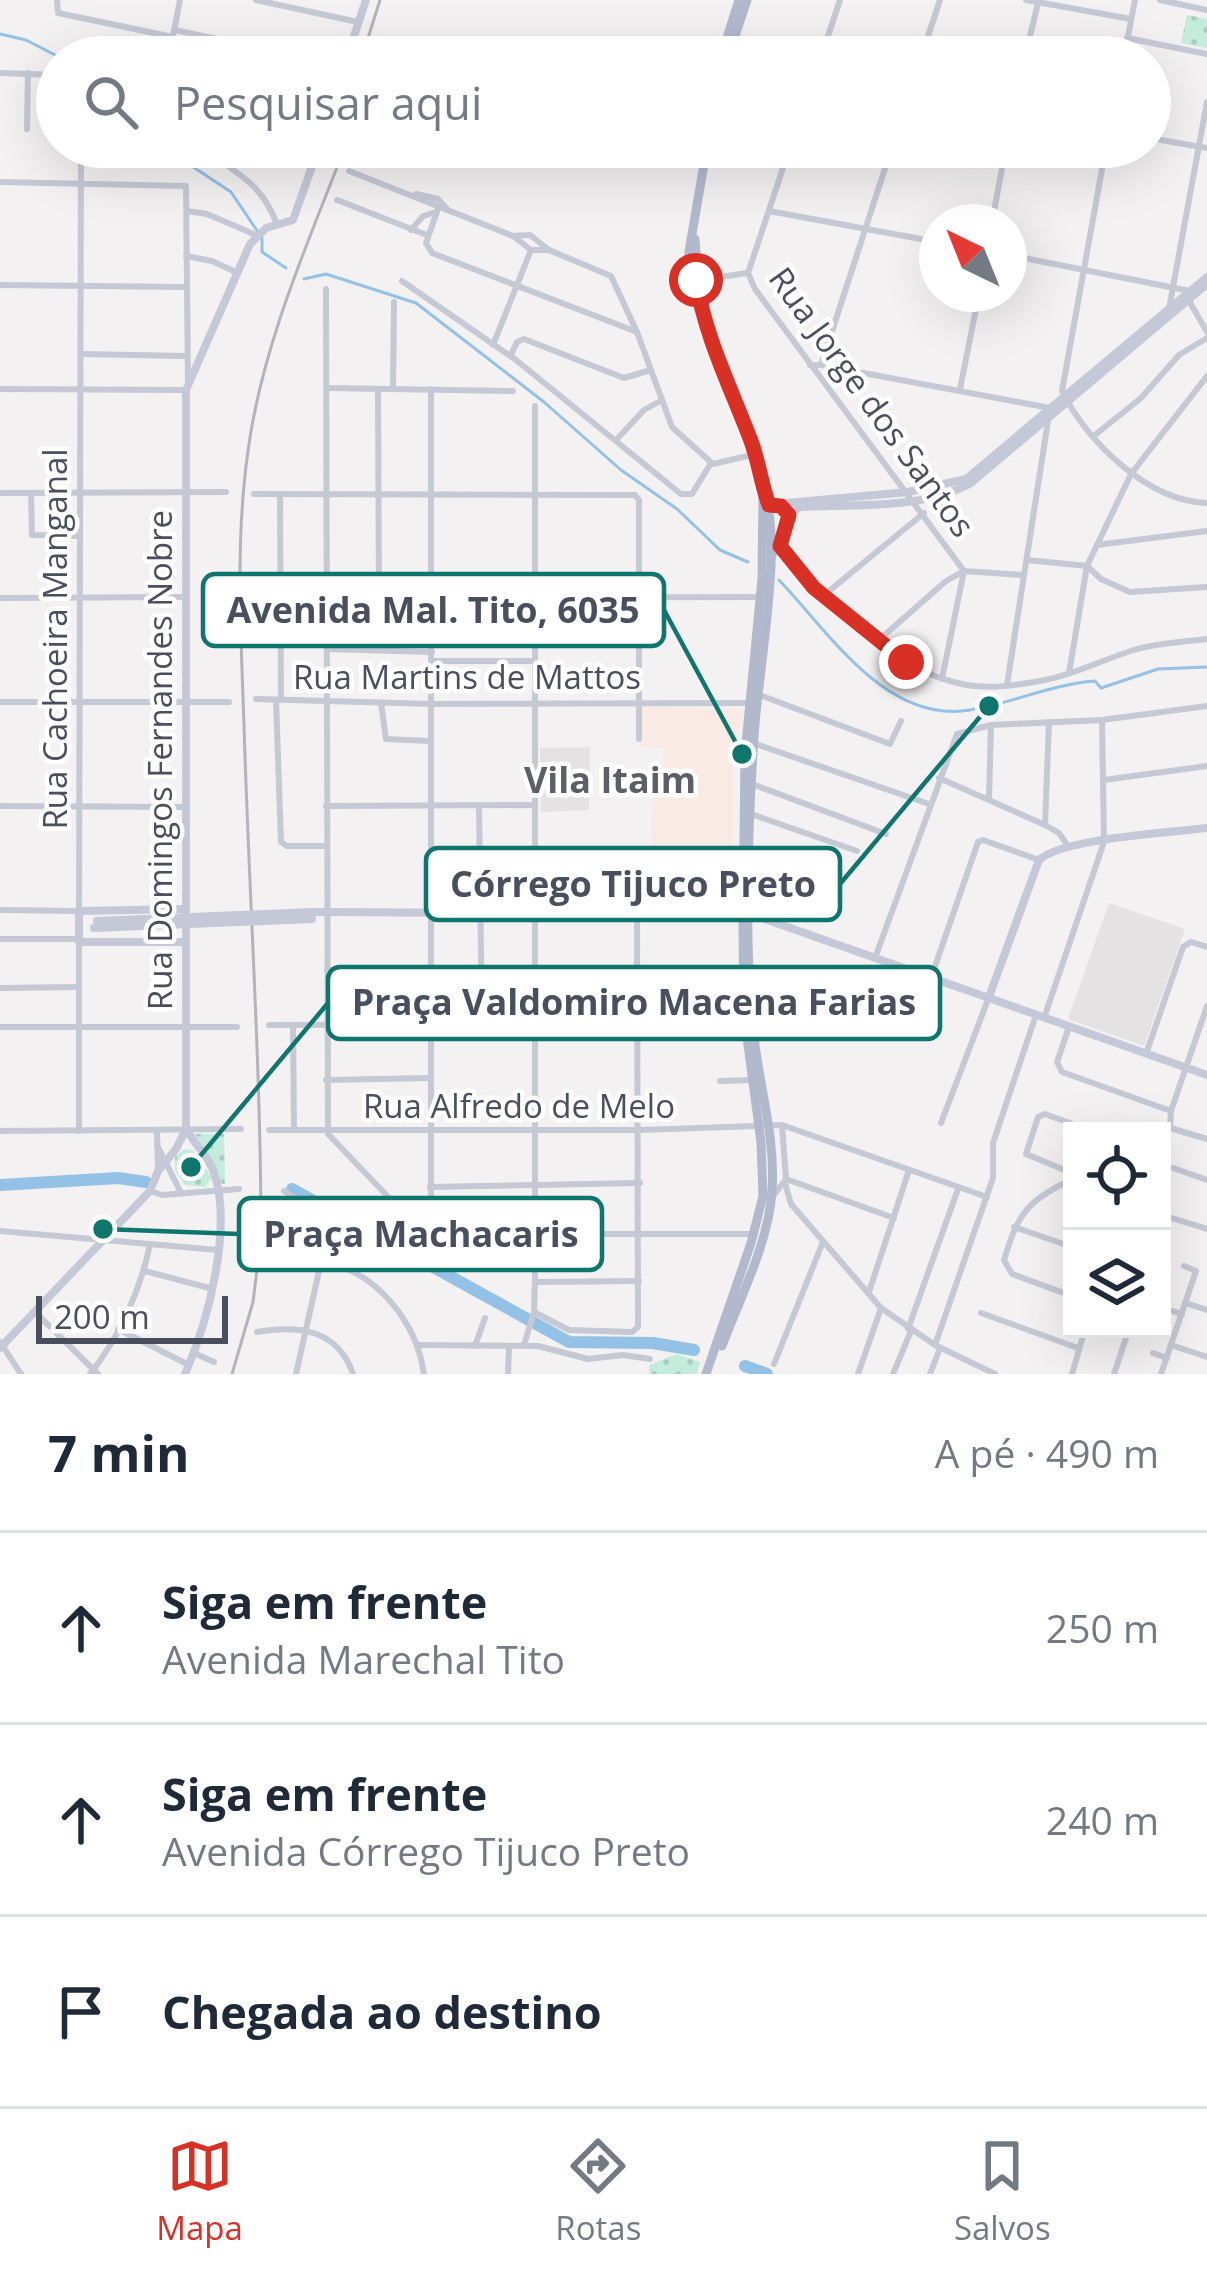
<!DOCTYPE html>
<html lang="pt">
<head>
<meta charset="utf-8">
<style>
  :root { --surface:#fff; --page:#f6f6f7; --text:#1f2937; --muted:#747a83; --line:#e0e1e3; --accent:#d93025 }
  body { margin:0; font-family:"Open Sans",sans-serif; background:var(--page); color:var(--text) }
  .controls { position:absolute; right:36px; bottom:36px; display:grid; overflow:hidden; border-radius:0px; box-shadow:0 12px 48px #0002 }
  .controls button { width:108px; height:108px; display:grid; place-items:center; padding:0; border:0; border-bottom:3px solid var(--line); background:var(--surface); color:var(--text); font:60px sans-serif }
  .compass { position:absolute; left:919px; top:204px; width:108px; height:108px; border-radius:50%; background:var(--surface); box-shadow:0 12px 48px #0002; rotate:317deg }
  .scale { position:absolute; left:36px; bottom:30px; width:192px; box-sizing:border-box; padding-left:12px; border:6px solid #4a4f5d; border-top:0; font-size:33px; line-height:42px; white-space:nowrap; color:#4a4f5d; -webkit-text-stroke:9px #fff; paint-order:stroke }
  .stop { position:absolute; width:36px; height:36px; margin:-27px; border:9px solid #d93025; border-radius:50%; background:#fff }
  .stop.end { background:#d93025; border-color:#fff; box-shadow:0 3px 12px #0008 }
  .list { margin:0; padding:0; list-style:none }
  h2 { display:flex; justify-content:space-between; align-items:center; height:156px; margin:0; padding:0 48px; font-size:51px }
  h2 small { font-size:39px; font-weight:400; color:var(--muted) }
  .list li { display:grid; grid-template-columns:78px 1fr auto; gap:36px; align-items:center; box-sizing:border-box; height:192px; padding:0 48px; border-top:3px solid var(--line) }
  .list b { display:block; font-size:45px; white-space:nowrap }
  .list p { margin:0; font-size:39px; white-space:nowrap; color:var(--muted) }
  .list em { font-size:39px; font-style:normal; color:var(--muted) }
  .icon { flex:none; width:66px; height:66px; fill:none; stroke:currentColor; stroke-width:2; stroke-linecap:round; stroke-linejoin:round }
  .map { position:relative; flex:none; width:1207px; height:1374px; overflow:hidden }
  .search { position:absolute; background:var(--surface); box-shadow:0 12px 48px #0002; left:36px; right:36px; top:36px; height:132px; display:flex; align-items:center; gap:30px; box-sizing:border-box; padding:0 42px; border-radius:66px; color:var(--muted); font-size:45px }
  .sheet { height:732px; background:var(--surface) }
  nav { display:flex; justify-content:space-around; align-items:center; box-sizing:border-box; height:168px; border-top:3px solid var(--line); background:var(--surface); font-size:33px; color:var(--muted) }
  nav a { display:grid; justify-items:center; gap:6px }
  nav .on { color:var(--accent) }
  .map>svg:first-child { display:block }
  .education { fill:#e4e2e2 }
  .medical { fill:#f9ebe4 }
  .park { fill:url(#park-dots) }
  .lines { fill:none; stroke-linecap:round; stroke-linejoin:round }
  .stream { stroke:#94c1e6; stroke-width:3 }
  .river { stroke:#94c1e6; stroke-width:12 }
  .street { stroke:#c5c9d4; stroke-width:6 }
  .secondary { stroke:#c5c9d7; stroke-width:8 }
  .primary { stroke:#b3b9cd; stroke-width:9 }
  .rail { stroke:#b3b4ba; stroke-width:3 }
  .secondary-bridge { stroke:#c5c9d7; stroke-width:8 }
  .route { stroke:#d93025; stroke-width:15 }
  .labels { text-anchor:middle; stroke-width:9; stroke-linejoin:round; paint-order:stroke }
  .street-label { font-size:33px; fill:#4a4f5d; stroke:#fff }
  .neighbourhood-label { font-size:36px; font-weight:bold; fill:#5d5f65; stroke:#fff }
  .leader { fill:none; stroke:#0f766e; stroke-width:4.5 }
  .callout-dot { fill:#0f766e; stroke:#fff; stroke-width:4.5 }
  .callout { fill:#fff; stroke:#0f766e; stroke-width:4.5 }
  .callout-label { font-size:36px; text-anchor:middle; font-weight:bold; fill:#4a4f5d }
</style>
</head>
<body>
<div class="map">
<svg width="1207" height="1374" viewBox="0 0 1207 1374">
  <defs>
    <pattern id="park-dots" width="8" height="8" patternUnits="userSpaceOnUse" patternTransform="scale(3)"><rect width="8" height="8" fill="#c3ecdd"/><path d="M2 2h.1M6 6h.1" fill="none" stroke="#a9ccc0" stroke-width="1.8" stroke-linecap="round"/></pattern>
  </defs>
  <rect width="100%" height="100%" fill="#f3f1f1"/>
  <!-- education -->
  <g class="education">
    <polygon points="590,747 589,810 541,812 540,748"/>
    <polygon points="1109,903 1185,929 1144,1046 1068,1019"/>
  </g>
  <!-- medical -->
  <polygon class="medical" points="640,707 742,708 733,767 733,901 665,901 664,908 649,908 653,775 663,774 664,748 640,746"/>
  <!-- park -->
  <g class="park">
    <polygon points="1187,15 1207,19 1207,48 1181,43"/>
    <polygon points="195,1134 224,1134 225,1184 222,1184 212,1160"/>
    <polygon points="185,1149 194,1151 212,1178 205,1187 185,1185 175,1171 175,1156"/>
    <polygon points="677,1354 700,1362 697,1374 649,1374 649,1365"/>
  </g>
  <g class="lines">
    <!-- stream -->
    <g class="stream">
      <polyline points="0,34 26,40 59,57"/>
      <polyline points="163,147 231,192 262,238 262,252 286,268"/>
      <polyline points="304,279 326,274 416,303 544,402 621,470 677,509 720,550 748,562"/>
      <path d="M779,580c50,52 107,144 191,130 43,-7 82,-26 125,-29l6,7 57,-19 49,-2"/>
    </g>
    <!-- river -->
    <g class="river">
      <polyline points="0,1185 118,1178 146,1182"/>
      <polyline points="292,1189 569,1342 653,1343 694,1350"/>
      <polyline points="745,1366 767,1374"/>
    </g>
    <!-- street -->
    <g class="street">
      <polyline points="57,0 58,13 173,37"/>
      <polyline points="256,0 358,22"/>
      <polyline points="1026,0 1131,19"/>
      <polyline points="1160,0 1207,10"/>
      <polyline points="175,30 300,57"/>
      <polyline points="1127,38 1207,54"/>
      <polyline points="169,57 180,0"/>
      <polyline points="821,57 840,0"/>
      <polyline points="921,57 940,0"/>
      <polyline points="1025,57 1038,3"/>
      <polyline points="1124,57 1135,0"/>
      <polyline points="0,73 57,75"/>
      <polyline points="27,129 28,73"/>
      <polyline points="1150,138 1207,148"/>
      <path d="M203,147c33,28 57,33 74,77"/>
      <polyline points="276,147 316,155"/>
      <path d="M1106,147l-44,244c26,51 85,110 145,112"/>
      <polyline points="349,171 513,236 531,250 549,250 611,276 637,332 672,427 713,464 756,454"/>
      <polyline points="0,182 186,186 188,383"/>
      <polyline points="416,194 438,199 446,208"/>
      <polyline points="337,200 427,235"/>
      <polyline points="439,206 426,243 432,253 637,332"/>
      <polyline points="187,211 207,214 256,235"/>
      <polyline points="769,211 937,242"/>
      <polyline points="992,222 1006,147"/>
      <polyline points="411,230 423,216 436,212"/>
      <polyline points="513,236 530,235 549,250"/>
      <polyline points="1009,255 1190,291"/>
      <polyline points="186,256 212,261 238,273"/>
      <polyline points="748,273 755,289 964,571 1023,575"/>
      <polyline points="748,273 790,147"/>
      <polyline points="699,280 748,273"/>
      <polyline points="402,281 516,360 681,494 692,494 711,463"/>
      <polyline points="0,285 185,287"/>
      <polyline points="326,289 328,1134 418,1228 431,1234 754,1234"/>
      <polyline points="1188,299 1207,332"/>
      <polyline points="1169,309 1207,102"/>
      <polyline points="493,345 531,250"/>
      <polyline points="81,354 185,356"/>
      <polyline points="511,355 517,342 524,339 624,378 651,370"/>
      <polyline points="810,365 821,365 892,147"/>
      <polyline points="821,365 1050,408 1007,685"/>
      <polyline points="327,388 513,391"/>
      <polyline points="393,388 394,302"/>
      <polyline points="0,389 186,390"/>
      <polyline points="378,389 379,598"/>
      <polyline points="960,389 979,294"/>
      <polyline points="1095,435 1141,398 1179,355 1207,338"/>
      <polyline points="617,439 644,410 662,400"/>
      <polyline points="0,493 226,492"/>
      <polyline points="31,493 32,535 79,536"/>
      <polyline points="254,494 635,495 639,500 639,739"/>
      <polyline points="280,494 281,700"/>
      <polyline points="1097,545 1207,531"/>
      <path d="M780,546c43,57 110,123 182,138 27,6 57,1 83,-4 31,-6 59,-21 89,-30 23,-7 49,-8 73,-11"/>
      <polyline points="1027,560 1087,566 1101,579 1130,592 1207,587"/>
      <polyline points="823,596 924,513"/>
      <polyline points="0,598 184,597"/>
      <polyline points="257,598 761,597"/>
      <polyline points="879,640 946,581 964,571"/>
      <polyline points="327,649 432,652"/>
      <polyline points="432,661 535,661"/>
      <polyline points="1069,673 1087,566 1131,474 1207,376"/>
      <polyline points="942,679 964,571"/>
      <polyline points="757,694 890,744 901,721"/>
      <polyline points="256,699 432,704 749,703"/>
      <polyline points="276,700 281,842 287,846 326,846"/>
      <polyline points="0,702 229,702"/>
      <polyline points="381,703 386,739 429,741"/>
      <polyline points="753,743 929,804"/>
      <polyline points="939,778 1045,825 1059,833 1068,846"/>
      <polyline points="1104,780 1207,766"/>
      <polyline points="752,784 886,834"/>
      <polyline points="989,799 991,725"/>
      <polyline points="479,805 482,1026"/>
      <polyline points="0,806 184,807"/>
      <polyline points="326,806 534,805"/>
      <polyline points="751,814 857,851"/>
      <polyline points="1045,825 1049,722"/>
      <polyline points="0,910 79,911 81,147"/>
      <polyline points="0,939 79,939"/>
      <polyline points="79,943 79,1131"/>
      <polyline points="875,958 957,734 991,725 1102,720 1207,706"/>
      <polyline points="327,970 430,972"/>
      <polyline points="931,978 978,842 983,840 1039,860"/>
      <polyline points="0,988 79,987"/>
      <polyline points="1044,1018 1104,842 1102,720"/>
      <polyline points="269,1025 745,1024"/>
      <polyline points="293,1026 294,1130"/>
      <polyline points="0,1027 237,1027"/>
      <polyline points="1069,1027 1057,1062 1062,1072 1171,1111"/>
      <polyline points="1146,1054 1183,947 1191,942 1207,947"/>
      <polyline points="326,1080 430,1078"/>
      <polyline points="720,1081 752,1080"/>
      <polyline points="941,1123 989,997"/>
      <polyline points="1170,1128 1171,1111 1207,1006"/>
      <polyline points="1170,1128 1207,1139"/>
      <polyline points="269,1130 640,1130 782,1125 987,1197"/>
      <polyline points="0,1131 241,1129"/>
      <polyline points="157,1131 158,1169"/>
      <polyline points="157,1145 181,1193"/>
      <polyline points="1173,1168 1207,1180"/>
      <polyline points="1072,1173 1026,1154 1038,1117 1045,1114 1091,1131"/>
      <polyline points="786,1179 894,1218"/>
      <path d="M1072,1179c-45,23 -53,32 -68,81l8,14 60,22"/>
      <polyline points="785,1183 791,1204 881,1308 935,1345 995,1374"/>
      <polyline points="430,1187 640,1183"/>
      <polyline points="150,1191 162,1195 239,1189"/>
      <polyline points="284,1191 327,1217 318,1261"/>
      <polyline points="774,1195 786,1179 782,1125"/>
      <polyline points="1162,1215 1207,1229"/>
      <polyline points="1014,1227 1072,1247"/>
      <polyline points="0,1231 218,1250"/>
      <polyline points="1162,1233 1167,1217"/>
      <polyline points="431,1234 431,389"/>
      <path d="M270,1258c19,1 40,1 58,5 51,11 89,61 96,111"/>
      <polyline points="145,1271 213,1289"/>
      <polyline points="535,1282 639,1281"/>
      <polyline points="869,1292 909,1170"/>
      <polyline points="1185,1303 1207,1310"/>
      <polyline points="1169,1310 1182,1314"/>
      <polyline points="35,1312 98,1374"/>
      <polyline points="534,1312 569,1330 632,1332 638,1327 637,914"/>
      <polyline points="981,1313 1078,1348"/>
      <polyline points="118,1329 189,1365"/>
      <polyline points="908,1329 958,1189"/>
      <path d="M257,1332c41,-7 81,-3 96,42"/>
      <polyline points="0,1342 21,1374"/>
      <polyline points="417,1345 538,1346 588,1359 623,1355 650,1359"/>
      <polyline points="524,1345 534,1312 535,1277 535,406"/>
      <polyline points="935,1345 993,1178 993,1143 1036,1015"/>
      <polyline points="1171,1345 1207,1357"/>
      <polyline points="475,1346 485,1318"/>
      <polyline points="194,1353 214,1362"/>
      <polyline points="1153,1353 1167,1358"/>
      <polyline points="774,1364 823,1242"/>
      <path d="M90,1374c29,-36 51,-85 60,-130"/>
      <polyline points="296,1374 321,1262"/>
      <polyline points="508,1374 509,1347"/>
      <polyline points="858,1374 881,1308"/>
      <polyline points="893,1374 911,1331"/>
      <polyline points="930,1374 940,1348"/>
      <polyline points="1072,1374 1085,1329"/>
      <polyline points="1114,1374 1129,1329"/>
      <polyline points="1161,1374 1196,1271 1184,1266"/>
    </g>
    <!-- secondary -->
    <g class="secondary">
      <polyline points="347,57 366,0"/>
      <polyline points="764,505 908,492 966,479 1207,277"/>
      <path d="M771,557c15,-15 8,-38 29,-50 54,-3 123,3 171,-24l236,-199"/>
      <polyline points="313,912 751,914 1207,1075"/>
      <polyline points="184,942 79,942 79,911 184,909"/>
      <path d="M989,997l50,-137c24,-22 131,-27 168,-32"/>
      <polyline points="0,1348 150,1191 158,1171 176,1149 186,1129 186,390 250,244 266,228 293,220 319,147"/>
      <path d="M185,1374c23,-52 49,-149 28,-204 -5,-15 -19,-26 -26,-40"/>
    </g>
    <!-- primary -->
    <g class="primary">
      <polyline points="721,57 739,0"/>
      <polyline points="728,57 747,0"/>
      <polyline points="695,239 700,305"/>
      <path d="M722,1346c18,-48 47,-104 50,-155 4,-55 -14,-108 -19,-163 -9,-88 -5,-201 1,-291 3,-59 30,-194 10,-244"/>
      <polyline points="706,1374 751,1243 763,1196 761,1142 744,1015 743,927 745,754 762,579 763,490 754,448 689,281 689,251 707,147"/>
    </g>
    <!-- rail -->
    <g class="rail">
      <polyline points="362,57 380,0"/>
      <path d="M232,1374l21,-72 8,-65c0,-170 -12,-341 -17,-512 -3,-91 -9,-183 4,-274 14,-105 59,-206 97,-304"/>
    </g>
    <!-- secondary-bridge -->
    <g class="secondary-bridge">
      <polyline points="97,921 313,912"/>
      <polyline points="94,928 312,919"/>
    </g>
  </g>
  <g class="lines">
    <!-- route -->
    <path class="route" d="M696,280c9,57 35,108 55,161 8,21 10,43 18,64l12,1 8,9 -9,31 34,42 92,74"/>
  </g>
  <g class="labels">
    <!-- street labels -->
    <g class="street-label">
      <text transform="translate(872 402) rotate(54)" y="12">Rua Jorge dos Santos</text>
      <text transform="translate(55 639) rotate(-90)" y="12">Rua Cachoeira Manganal</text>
      <text x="467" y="689">Rua Martins de Mattos</text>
      <text transform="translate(160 760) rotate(-90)" y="12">Rua Domingos Fernandes Nobre</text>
      <text x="519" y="1118">Rua Alfredo de Melo</text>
    </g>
    <!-- neighbourhood labels -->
    <g class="neighbourhood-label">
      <text x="610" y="793">Vila Itaim</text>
    </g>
  </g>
  <!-- callouts -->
  <path class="leader" d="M742 754L664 610M989 706L840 884M191 1167L328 1003M103 1229L239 1234"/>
  <g class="callout-dot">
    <circle cx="742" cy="754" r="12"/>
    <circle cx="989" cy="706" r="12"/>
    <circle cx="191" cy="1167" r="12"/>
    <circle cx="103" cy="1229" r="12"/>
  </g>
  <g class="callout">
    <rect x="203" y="574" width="461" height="72" rx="12"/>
    <rect x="426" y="848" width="414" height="72" rx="12"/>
    <rect x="328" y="967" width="612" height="72" rx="12"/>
    <rect x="239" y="1198" width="363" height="72" rx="12"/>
  </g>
  <g class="callout-label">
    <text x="433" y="623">Avenida Mal. Tito, 6035</text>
    <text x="633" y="897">Córrego Tijuco Preto</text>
    <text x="634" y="1015">Praça Valdomiro Macena Farias</text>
    <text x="421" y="1247">Praça Machacaris</text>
  </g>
</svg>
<div class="controls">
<button><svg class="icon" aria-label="locate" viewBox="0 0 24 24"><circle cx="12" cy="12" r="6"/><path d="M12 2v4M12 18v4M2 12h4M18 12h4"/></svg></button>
<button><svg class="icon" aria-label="layers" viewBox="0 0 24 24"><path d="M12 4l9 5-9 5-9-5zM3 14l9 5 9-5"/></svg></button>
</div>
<svg class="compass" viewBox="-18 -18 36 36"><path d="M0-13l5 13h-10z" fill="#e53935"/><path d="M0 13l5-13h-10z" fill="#747a83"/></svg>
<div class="scale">200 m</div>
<div class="stop" style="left:696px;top:280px"></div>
<div class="stop end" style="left:906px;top:662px"></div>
<div class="search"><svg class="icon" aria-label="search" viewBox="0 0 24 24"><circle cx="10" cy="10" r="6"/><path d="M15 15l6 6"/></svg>Pesquisar aqui</div>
</div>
<section class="sheet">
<h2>7 min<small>A pé · 490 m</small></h2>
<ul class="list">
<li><svg class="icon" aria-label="ahead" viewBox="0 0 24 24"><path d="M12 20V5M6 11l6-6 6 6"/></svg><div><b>Siga em frente</b><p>Avenida Marechal Tito</p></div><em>250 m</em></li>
<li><svg class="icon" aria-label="ahead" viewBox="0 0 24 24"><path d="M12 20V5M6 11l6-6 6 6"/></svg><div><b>Siga em frente</b><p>Avenida Córrego Tijuco Preto</p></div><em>240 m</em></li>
<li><svg class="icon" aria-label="arrive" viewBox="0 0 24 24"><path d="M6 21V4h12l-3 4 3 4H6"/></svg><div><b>Chegada ao destino</b></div></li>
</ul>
</section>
<nav>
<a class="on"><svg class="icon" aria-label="map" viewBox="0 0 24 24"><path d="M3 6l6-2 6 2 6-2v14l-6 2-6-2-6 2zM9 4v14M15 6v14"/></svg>Mapa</a>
<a><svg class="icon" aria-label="directions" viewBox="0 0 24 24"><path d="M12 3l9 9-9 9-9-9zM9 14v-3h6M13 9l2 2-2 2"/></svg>Rotas</a>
<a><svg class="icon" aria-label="saved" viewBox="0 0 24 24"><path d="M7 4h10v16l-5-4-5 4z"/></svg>Salvos</a>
</nav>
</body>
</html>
